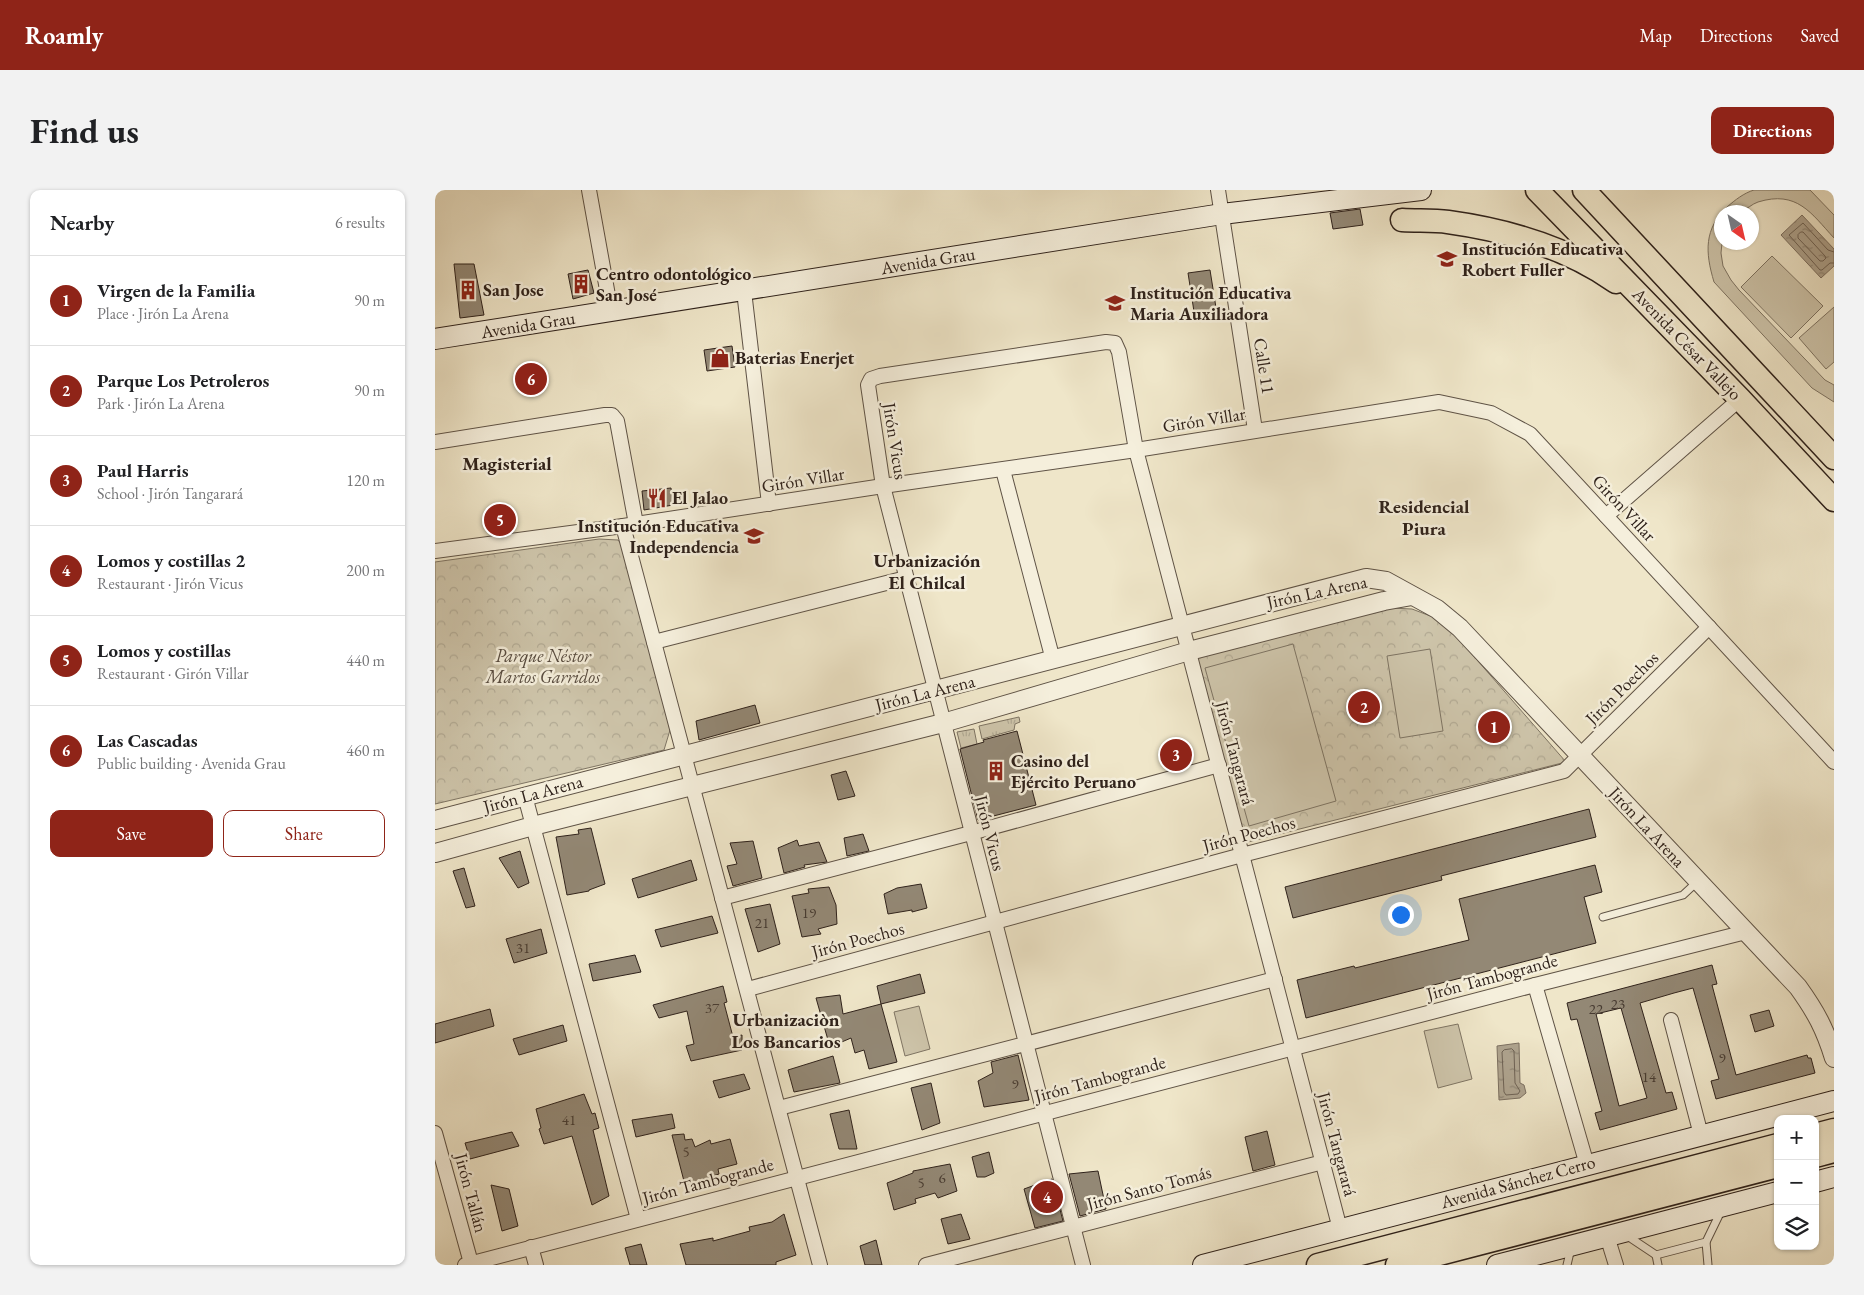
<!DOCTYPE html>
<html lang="en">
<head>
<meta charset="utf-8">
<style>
  :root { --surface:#fff; --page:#f2f2f2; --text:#202124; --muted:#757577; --line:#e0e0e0; --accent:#8f2418 }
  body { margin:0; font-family:"EB Garamond",serif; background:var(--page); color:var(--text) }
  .controls { position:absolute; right:15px; bottom:15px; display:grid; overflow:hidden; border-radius:10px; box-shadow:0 1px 4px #0004 }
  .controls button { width:45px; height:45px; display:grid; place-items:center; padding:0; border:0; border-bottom:1px solid var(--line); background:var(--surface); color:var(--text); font:25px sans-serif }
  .compass { position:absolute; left:1279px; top:15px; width:45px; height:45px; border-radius:50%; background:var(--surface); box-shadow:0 1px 4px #0004; rotate:146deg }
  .you { position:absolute; left:965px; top:724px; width:18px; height:18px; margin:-12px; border:4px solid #fff; border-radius:50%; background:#1a73e8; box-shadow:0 0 0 8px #1a73e833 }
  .badge { display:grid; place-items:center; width:32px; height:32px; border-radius:50%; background:var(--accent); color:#fff; font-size:16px; font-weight:700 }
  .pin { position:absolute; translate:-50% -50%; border:2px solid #fff; box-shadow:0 1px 5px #0006 }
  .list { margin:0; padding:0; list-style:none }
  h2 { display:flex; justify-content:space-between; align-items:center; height:65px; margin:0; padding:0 20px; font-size:21px }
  h2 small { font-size:16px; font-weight:400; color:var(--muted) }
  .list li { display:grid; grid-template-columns:32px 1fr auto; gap:15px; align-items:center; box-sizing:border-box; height:90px; padding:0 20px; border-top:1px solid var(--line) }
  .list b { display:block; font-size:19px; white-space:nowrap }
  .list p { margin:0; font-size:16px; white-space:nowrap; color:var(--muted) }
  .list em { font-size:16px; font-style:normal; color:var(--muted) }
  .actions { display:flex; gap:10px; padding:15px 20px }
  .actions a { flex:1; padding:11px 0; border:1px solid var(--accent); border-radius:10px; text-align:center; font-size:18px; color:var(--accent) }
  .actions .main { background:var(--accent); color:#fff }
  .icon { flex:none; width:28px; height:28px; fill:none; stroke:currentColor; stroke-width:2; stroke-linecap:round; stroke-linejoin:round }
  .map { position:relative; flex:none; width:1399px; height:1075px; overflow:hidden; border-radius:10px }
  header { display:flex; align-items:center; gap:30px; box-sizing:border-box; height:70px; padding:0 25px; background:var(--accent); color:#fff }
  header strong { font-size:24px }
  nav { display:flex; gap:28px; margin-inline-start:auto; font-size:18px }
  .intro { display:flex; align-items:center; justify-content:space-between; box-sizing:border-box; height:120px; padding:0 30px }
  h1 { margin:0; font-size:35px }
  .button { padding:12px 22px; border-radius:10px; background:var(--accent); color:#fff; font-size:18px; font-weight:700 }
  main { display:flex; gap:30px; padding:0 30px }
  aside { flex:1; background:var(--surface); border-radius:10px; box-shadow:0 1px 4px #0004 }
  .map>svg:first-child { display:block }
  .grass { fill:url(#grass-tufts); stroke:#7e7463 }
  .park { fill:url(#park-crowns); stroke:#7e7463 }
  .pitch { fill:#cec5ab; stroke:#7e7463 }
  .water { fill:url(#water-ripples); stroke:#7b6f60 }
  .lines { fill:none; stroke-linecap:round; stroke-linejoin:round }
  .shore { stroke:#6e6254; stroke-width:1 }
  .building { fill:#938875; stroke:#2f221b; fill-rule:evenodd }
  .service-casing { stroke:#5f5346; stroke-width:9 }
  .minor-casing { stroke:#5f5346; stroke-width:16 }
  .tertiary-casing { stroke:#5f5346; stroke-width:20 }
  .secondary-casing { stroke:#2f221b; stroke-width:22 }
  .primary-casing { stroke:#2f221b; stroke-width:25 }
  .service { stroke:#f5efdc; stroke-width:7 }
  .minor { stroke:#f5efdc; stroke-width:14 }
  .tertiary { stroke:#f5efdc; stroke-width:18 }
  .secondary { stroke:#f5efdc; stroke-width:20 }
  .primary { stroke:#efe6c9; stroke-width:22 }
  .labels { text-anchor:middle; stroke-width:5; stroke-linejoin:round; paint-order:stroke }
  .number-label { font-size:15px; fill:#483c32 }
  .poi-label { font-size:18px; font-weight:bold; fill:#2f221b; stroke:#f5efdc; text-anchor:start }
  .street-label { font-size:18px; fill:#2f221b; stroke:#f5efdc }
  .park-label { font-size:18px; font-style:italic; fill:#574b3f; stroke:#f5efdc }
  .neighbourhood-label { font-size:19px; font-weight:bold; fill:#2f221b; stroke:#f5efdc }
</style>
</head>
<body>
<header>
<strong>Roamly</strong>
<nav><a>Map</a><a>Directions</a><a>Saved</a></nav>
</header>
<div class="intro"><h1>Find us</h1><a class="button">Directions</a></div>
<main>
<aside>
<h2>Nearby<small>6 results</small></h2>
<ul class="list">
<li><span class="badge">1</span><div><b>Virgen de la Familia</b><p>Place · Jirón La Arena</p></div><em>90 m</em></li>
<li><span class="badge">2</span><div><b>Parque Los Petroleros</b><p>Park · Jirón La Arena</p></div><em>90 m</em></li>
<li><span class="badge">3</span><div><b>Paul Harris</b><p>School · Jirón Tangarará</p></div><em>120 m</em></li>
<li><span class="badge">4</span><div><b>Lomos y costillas 2</b><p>Restaurant · Jirón Vicus</p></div><em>200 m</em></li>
<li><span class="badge">5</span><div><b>Lomos y costillas</b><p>Restaurant · Girón Villar</p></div><em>440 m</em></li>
<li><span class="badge">6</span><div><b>Las Cascadas</b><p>Public building · Avenida Grau</p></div><em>460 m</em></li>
</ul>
<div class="actions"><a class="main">Save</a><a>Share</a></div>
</aside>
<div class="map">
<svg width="1399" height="1075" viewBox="0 0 1399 1075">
  <defs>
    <pattern id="grass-tufts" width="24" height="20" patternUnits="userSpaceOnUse" patternTransform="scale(1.25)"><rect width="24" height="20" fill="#cec5ab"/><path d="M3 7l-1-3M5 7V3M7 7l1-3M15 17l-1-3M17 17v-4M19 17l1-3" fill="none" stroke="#b1a993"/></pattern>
    <pattern id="park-crowns" width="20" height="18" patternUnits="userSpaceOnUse" patternTransform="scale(1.25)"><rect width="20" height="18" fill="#cec5ab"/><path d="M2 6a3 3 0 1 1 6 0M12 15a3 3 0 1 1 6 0" fill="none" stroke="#b1a993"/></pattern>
    <pattern id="water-ripples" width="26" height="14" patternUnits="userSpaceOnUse" patternTransform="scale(1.25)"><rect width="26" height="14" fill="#aea38e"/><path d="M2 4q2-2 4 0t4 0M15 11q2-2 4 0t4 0" fill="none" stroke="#8e8473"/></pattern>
  </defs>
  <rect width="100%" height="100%" fill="#efe6c9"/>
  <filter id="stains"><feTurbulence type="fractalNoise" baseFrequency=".004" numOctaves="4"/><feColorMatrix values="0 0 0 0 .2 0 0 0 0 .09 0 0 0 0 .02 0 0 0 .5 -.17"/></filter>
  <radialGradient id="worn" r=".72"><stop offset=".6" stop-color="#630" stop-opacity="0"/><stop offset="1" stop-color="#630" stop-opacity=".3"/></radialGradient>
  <!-- grass -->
  <g class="grass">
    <polygon points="584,527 585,532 580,534 579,540 547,549 544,536"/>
    <polygon points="539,539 542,554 526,558 522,542"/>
  </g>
  <!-- park -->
  <g class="park">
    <polygon points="164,349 183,350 191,360 235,540 229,560 0,614 0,372"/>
    <polygon points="934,417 977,419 998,427 1015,439 1131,572 809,653 761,463"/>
  </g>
  <!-- pitch -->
  <g class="pitch">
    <path d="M1319,0h56l24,25v23c-23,-25 -37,-48 -76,-36 -6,2 -11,7 -17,10 -5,2 -14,0 -20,0l1,31 -1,10 2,13 8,14 8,10 86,90 9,5v17l-22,-14 -98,-106c-9,-30 -10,-53 13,-75 8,-7 17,-14 27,-17z"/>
    <polygon points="1337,66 1388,116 1356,148 1306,97"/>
    <polygon points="1399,117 1399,172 1391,179 1364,148"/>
    <polygon points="858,454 901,611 814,636 770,478"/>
    <polygon points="995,459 1008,541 965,548 952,466"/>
    <polygon points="484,816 495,859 470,866 459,822"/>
    <polygon points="1023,834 1037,889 1003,898 989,841"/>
  </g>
  <!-- water -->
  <g class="water">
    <polygon points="1367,25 1399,59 1399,76 1386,88 1346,45"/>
    <polygon points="1084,853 1085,893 1089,895 1091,903 1085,908 1064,910 1062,856"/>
  </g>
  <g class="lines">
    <!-- shore -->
    <g class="shore">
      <polygon points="1366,42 1368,42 1390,66 1391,68 1388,71 1385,71 1363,48 1363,45"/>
      <polyline points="1399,62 1393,60 1368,33 1354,45 1385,80 1387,80 1395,73 1399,73"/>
      <polygon points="1077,859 1079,861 1080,893 1085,901 1083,904 1071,905 1069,902 1067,862 1069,860"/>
    </g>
  </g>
  <!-- building -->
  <g class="building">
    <polygon points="925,19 928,35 898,39 895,23"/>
    <polygon points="19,74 39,74 49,125 25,128"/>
    <polygon points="153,80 159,103 138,109 133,84"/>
    <polygon points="775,80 782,124 760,128 753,83"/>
    <polygon points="297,156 300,177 272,181 269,160"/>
    <polygon points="236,298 238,315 209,320 207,301"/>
    <polygon points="320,515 325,533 264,550 261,531"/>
    <polygon points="582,541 601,615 543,630 525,559 549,552 548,550"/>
    <polygon points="411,581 420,606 403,610 396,585"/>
    <polygon points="1154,619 1161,647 1006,686 1007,690 858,728 850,697"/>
    <polygon points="156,638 170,694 154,700 154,701 132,705 121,647 144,644 143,640"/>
    <polygon points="428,644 434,661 412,666 409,648"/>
    <polygon points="362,650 364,656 384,652 392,672 369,675 370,677 349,683 343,658"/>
    <polygon points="318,651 327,688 298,696 292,676 302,674 295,653"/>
    <polygon points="85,661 94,693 83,698 64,668"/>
    <polygon points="256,670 262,690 203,708 197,689"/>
    <polygon points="1160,675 1167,702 1149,707 1161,753 871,828 862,790 919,776 920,778 1034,750 1024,709"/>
    <polygon points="29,678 40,716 31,718 18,681"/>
    <polygon points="486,694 492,718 477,722 477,720 453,724 449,704 462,698"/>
    <polygon points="394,697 401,715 402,734 383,739 386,744 367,747 357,706 374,703 373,699"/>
    <polygon points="335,714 345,754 323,762 310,719"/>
    <polygon points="277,726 283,743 226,757 220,740"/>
    <polygon points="106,739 112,763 79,773 71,749"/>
    <polygon points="200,765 206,782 158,791 154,774"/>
    <path d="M1277,775l5,19 -5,1 24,90 71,-20 1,3h3l4,15 -99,26 -5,-18 8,-2 -26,-91 -19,5 -34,10 26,90 6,-1 5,17 -77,21 -5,-17 7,-2 -25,-92 -6,1 -4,-17zM1186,818l26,90 -28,8 -23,-92z"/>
    <polygon points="485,784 490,803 446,814 442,796"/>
    <polygon points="288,796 292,812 289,813 298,847 307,845 307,860 256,871 251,856 259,854 252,821 224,828 218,815"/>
    <polygon points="405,805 408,824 446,814 462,872 434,879 429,860 420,863 416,848 395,857 381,808"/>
    <polygon points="55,819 59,836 0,853 0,834"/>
    <polygon points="1334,820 1339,836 1320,842 1315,825"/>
    <polygon points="128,835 132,851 84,865 78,849"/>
    <polygon points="583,865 594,910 549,917 543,891 558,883 556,872"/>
    <polygon points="398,866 405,893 359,902 353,880"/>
    <polygon points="309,884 315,899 284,908 278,891"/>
    <polygon points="496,893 505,933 487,940 476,898"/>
    <polygon points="149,904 157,924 160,923 164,938 158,940 174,1006 157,1015 137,946 109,954 104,939 106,938 101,919"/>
    <polygon points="414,920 422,959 404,959 395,924"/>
    <polygon points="237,924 240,938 201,947 197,930"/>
    <polygon points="832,941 840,975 818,981 810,947"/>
    <polygon points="77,942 84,956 35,969 30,953"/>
    <polygon points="249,944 250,950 257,949 260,957 275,950 276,954 295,949 302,974 283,979 284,984 250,995 237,945"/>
    <polygon points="554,962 559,983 550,987 542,987 537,967"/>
    <polygon points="515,974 522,1001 503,1008 500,1003 480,1009 481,1013 459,1020 452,993 478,983 478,981"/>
    <polygon points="663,981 671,1019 645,1026 634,984"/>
    <polygon points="617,989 628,1031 600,1038 589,999"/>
    <polygon points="56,995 74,999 83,1036 67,1041"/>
    <polygon points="349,1024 361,1065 341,1072 341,1075 251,1075 245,1054 278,1048 278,1051 315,1041 314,1037 337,1032"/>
    <polygon points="526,1024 535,1049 513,1054 506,1029"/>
    <polygon points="441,1050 447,1075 430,1075 425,1056"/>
    <polygon points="206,1054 212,1075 195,1075 190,1058"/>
  </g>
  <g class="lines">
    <defs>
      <g id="service">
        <polyline points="1168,727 1248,705 1263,691"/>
        <polyline points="1191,1045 1221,1065 1271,1052 1287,1019"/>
        <polyline points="1271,1052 1273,1075"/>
        <polyline points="1221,1065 1223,1075"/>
        <polyline points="1132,1075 1136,1058"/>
      </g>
      <g id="minor">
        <polyline points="154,0 176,122"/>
        <polyline points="783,0 820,240"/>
        <polyline points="309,101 334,314"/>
        <polyline points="0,252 170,225 177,225 182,231 201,334"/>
        <polyline points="568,280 618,470"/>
        <polyline points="1171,326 1305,209"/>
        <polyline points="188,336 385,1075"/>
        <polyline points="0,361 188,336 448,296 701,260 1004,212 1056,223 1095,244 1399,572"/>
        <polyline points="219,452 471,388"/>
        <polyline points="90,606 203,1029"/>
        <polyline points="287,708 536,643 784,575"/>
        <polyline points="1100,795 1152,975"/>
        <polyline points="313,799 807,665 1129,581 1274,437"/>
        <polyline points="1236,830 1266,945"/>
        <polyline points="344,918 840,789"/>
        <polyline points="0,943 36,1073"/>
        <polyline points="1172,1046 1181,1075"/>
        <polyline points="96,1057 101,1075"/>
        <polyline points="30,1075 1100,795 1311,742"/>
        <polyline points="491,1075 888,972"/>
        <polyline points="648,1075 448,296 433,195 436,189 445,186 671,152 680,153 684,162 701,260 905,1039"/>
      </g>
      <g id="tertiary">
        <path d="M0,630l931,-242 20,3 51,28 23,19 338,359c18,25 27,42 36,71"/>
        <polyline points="0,663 98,636 508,533 754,461 949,411 977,406"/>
      </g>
      <g id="secondary">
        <polyline points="0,149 787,24 986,0"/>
        <polyline points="1380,992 1399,987"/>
        <polyline points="768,1075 1399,911"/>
        <polyline points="1062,1075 1343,1002"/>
      </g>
      <g id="primary">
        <polyline points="1102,0 1305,209 1399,310"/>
        <polyline points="1149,0 1399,268"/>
        <path d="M967,30c15,1 31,0 46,2 58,8 120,26 168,60"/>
        <polyline points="1380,945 1399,940"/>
        <polyline points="1380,966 1399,961"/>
        <polyline points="883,1075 1343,955"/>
        <polyline points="962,1075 1343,976"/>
      </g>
    </defs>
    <!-- service casing -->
    <use href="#service" class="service-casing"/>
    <!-- minor casing -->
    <use href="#minor" class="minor-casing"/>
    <!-- tertiary casing -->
    <use href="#tertiary" class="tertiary-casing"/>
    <!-- secondary casing -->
    <use href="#secondary" class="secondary-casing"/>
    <!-- primary casing -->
    <use href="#primary" class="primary-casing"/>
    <!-- service -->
    <use href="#service" class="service"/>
    <!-- minor -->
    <use href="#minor" class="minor"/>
    <!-- tertiary -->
    <use href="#tertiary" class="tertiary"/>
    <!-- secondary -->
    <use href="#secondary" class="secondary"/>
    <!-- primary -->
    <use href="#primary" class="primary"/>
  </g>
  <!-- icons -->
  <defs>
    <symbol id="school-bare" viewBox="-9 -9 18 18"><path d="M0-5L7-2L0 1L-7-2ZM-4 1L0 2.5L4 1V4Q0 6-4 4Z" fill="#8f2418" stroke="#f5efdc" stroke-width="2.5" paint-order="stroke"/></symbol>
    <symbol id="building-bare" viewBox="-9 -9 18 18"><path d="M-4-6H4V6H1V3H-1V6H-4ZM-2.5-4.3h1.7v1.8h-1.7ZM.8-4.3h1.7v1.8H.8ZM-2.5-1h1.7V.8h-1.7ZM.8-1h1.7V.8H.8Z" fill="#8f2418" stroke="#f5efdc" stroke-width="2.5" paint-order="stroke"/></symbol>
    <symbol id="shop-bare" viewBox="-9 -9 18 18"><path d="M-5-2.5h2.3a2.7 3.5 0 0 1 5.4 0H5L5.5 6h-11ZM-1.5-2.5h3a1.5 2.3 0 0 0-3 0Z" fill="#8f2418" stroke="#f5efdc" stroke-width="2.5" paint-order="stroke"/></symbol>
    <symbol id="restaurant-bare" viewBox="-9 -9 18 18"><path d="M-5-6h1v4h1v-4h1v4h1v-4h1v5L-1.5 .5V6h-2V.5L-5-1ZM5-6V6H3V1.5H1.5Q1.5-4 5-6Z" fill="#8f2418" stroke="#f5efdc" stroke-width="2.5" paint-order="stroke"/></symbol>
  </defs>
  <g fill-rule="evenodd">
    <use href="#school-bare" x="998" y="55" width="28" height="28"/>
    <use href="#building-bare" x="132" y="80" width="28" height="28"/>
    <use href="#building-bare" x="19" y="86" width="28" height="28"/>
    <use href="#school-bare" x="666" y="99" width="28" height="28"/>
    <use href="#shop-bare" x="271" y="154" width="28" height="28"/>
    <use href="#restaurant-bare" x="208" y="294" width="28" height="28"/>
    <use href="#school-bare" x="305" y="332" width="28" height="28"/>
    <use href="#building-bare" x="547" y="567" width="28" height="28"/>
  </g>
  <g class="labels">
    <!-- number labels -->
    <g class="number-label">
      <text x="374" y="728">19</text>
      <text x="327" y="738">21</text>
      <text x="88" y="763">31</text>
      <text x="1183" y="819">23</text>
      <text x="277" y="823">37</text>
      <text x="1161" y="824">22</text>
      <text x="1287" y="873">9</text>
      <text x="1214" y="892">14</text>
      <text x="580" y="899">9</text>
      <text x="134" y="935">41</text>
      <text x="251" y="967">5</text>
      <text x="507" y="993">6</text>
      <text x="486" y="998">5</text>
    </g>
    <!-- poi labels -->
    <g class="poi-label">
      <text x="1027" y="65">Institución Educativa<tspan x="1027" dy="21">Robert Fuller</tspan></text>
      <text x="161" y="90">Centro odontológico<tspan x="161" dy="21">San José</tspan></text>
      <text x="48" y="106">San Jose</text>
      <text x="695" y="109">Institución Educativa<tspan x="695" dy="21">Maria Auxiliadora</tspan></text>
      <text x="300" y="174">Baterias Enerjet</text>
      <text x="237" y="314">El Jalao</text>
      <text x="304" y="342" text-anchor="end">Institución Educativa<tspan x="304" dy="21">Independencia</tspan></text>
      <text x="576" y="577">Casino del<tspan x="576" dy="21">Ejército Peruano</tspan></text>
    </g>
    <!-- street labels -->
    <g class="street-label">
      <text transform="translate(493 71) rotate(-9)" y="6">Avenida Grau</text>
      <text transform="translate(93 135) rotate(-9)" y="6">Avenida Grau</text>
      <text transform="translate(1252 154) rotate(46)" y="6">Avenida César Vallejo</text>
      <text transform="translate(829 176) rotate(81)" y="6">Calle 11</text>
      <text transform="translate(769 230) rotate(-9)" y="6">Girón Villar</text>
      <text transform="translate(460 251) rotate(81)" y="6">Jirón Vicus</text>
      <text transform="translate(368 290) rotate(-9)" y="6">Girón Villar</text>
      <text transform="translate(1189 318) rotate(47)" y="6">Girón Villar</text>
      <text transform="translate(882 402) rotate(-12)" y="6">Jirón La Arena</text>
      <text transform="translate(1187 498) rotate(-45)" y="6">Jirón Poechos</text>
      <text transform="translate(490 503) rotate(-14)" y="6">Jirón La Arena</text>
      <text transform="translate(800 563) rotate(75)" y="6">Jirón Tangarará</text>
      <text transform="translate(98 604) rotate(-15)" y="6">Jirón La Arena</text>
      <text transform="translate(1212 637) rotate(47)" y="6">Jirón La Arena</text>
      <text transform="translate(555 643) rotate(76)" y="6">Jirón Vicus</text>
      <text transform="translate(814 644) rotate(-15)" y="6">Jirón Poechos</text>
      <text transform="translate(423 750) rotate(-15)" y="6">Jirón Poechos</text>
      <text transform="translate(1057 787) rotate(-15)" y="6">Jirón Tambogrande</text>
      <text transform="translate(665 889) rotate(-15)" y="6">Jirón Tambogrande</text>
      <text transform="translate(902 954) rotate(75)" y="6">Jirón Tangarará</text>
      <text transform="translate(273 991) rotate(-15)" y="6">Jirón Tambogrande</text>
      <text transform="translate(1083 992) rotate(-15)" y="6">Avenida Sánchez Cerro</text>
      <text transform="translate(714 998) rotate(-15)" y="6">Jirón Santo Tomás</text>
      <text transform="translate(36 1003) rotate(75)" y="6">Jirón Tallán</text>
    </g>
    <!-- park labels -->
    <g class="park-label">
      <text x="108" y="472">Parque Néstor<tspan x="108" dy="21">Martos Garridos</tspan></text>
    </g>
    <!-- neighbourhood labels -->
    <g class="neighbourhood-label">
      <text x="72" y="280">Magisterial</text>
      <text x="989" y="323">Residencial<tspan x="989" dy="22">Piura</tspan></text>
      <text x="492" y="377">Urbanización<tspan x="492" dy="22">El Chilcal</tspan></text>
      <text x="351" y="836">Urbanizaciòn<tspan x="351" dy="22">Los Bancarios</tspan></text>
    </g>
  </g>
  <rect width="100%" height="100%" filter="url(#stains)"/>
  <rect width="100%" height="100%" fill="url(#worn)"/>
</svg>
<div class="controls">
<button>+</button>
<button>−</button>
<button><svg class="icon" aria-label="layers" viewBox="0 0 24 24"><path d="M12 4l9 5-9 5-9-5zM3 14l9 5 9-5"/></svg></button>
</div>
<svg class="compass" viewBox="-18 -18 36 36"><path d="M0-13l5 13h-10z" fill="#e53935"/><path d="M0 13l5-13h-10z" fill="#757577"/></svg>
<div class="you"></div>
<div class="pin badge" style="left:1059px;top:537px">1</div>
<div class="pin badge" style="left:929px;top:517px">2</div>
<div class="pin badge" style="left:741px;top:565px">3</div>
<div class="pin badge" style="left:612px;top:1007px">4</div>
<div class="pin badge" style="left:65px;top:330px">5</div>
<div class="pin badge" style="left:96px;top:189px">6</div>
</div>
</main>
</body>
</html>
